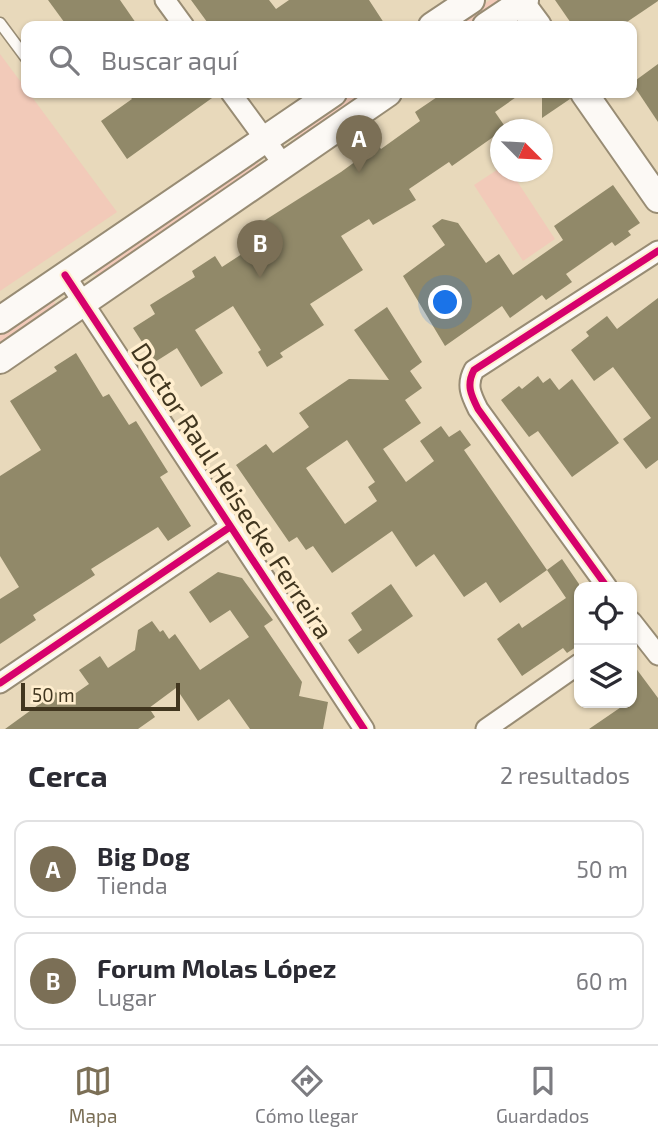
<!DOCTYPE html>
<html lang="es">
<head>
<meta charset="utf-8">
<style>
  :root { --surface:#fff; --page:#f2f2f3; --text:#2b2b33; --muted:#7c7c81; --line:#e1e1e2; --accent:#7b6f56 }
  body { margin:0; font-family:"Exo 2",sans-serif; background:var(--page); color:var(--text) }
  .controls { position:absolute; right:21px; bottom:21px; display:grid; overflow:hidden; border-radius:14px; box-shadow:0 2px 5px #0004 }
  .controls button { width:63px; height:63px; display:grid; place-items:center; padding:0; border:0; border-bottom:2px solid var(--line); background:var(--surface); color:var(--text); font:35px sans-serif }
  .compass { position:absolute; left:490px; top:119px; width:63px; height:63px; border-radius:50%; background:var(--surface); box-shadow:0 2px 5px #0004; rotate:114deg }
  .scale { position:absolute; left:21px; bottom:18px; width:159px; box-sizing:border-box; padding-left:7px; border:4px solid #41361f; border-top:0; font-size:19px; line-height:24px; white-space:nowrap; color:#41361f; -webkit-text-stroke:5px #ffeece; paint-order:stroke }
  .you { position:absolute; left:446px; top:303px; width:24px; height:24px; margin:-18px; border:5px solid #fff; border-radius:50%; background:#1a73e8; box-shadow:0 0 0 10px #1a73e833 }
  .badge { display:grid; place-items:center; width:46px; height:46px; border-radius:50%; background:var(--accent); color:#fff; font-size:23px; font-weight:700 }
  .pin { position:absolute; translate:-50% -58px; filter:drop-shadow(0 2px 4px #0008) }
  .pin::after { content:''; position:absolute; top:37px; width:24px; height:21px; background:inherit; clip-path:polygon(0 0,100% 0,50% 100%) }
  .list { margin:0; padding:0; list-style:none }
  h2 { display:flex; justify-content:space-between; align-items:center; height:91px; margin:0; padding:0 28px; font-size:30px }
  h2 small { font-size:23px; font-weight:400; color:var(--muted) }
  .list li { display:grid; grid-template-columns:46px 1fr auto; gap:21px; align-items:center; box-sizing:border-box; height:98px; margin:0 14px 14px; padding:0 14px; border:2px solid var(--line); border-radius:14px }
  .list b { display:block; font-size:26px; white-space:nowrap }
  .list p { margin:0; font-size:23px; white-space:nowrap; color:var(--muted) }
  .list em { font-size:23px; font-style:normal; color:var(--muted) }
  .icon { flex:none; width:38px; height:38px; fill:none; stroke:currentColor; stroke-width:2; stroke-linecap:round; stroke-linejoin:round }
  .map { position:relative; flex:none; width:658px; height:729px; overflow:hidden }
  .search { position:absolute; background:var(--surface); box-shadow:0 2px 5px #0004; left:21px; right:21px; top:21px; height:77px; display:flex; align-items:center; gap:18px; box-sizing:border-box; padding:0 24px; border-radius:14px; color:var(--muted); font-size:26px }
  .sheet { height:315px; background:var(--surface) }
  nav { display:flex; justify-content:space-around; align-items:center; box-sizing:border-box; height:98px; border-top:2px solid var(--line); background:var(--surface); font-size:19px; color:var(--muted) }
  nav a { display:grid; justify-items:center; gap:4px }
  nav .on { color:var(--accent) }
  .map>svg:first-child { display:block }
  .green { fill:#f2cab9 }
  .building { fill:#918969; fill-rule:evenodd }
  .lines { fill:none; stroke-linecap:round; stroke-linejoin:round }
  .service-casing { stroke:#988c74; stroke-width:13 }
  .minor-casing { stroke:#988c74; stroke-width:23 }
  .secondary-casing { stroke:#988c74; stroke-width:30 }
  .service { stroke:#fcf9f5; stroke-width:10 }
  .minor { stroke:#fcf9f5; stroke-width:19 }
  .secondary { stroke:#fcf9f5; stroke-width:26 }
  .cycleway-casing { stroke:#ffeece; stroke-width:11 }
  .cycleway { stroke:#d6006c; stroke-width:7 }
  .labels { text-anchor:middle; stroke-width:7; stroke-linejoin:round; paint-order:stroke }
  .street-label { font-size:26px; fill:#41361f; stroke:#ffeece }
</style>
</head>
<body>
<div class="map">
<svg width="658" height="729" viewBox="0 0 658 729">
  <rect width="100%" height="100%" fill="#e8d9bb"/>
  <!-- green -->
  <g class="green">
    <polygon points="490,0 508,0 470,26 450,26"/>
    <polygon points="0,54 26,89 26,93 29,93 117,212 0,291"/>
    <polygon points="349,93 369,93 299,139 295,138 294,130"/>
    <polygon points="258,159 259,166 99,275 94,275 92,272"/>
    <polygon points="500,168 500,172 511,172 555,239 523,261 474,185"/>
    <polygon points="54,298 55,305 0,342 0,330"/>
  </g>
  <!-- building -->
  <g class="building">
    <polygon points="48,0 120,0 138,26 67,26"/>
    <polygon points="191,0 269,0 276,9 289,0 369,0 386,26 210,26"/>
    <polygon points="555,0 658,0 658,1 621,26 573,26"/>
    <polygon points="658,64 658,122 632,83"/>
    <polygon points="127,93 219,93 127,159 101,121 132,99"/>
    <polygon points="443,93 522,93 495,112 506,128 452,166 449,162 409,189 416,200 373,225 369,219 341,236 363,270 310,304 324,325 280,353 283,357 267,367 258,352 261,350 233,306 195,330 223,373 201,387 177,348 155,362 133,328 155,314 150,305 195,277 192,271 215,256 222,267 268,237 259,224 341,172 378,145 381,149 420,121 415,112"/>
    <polygon points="542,93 569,93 570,99 542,118"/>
    <polygon points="613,185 640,223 628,231 631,235 615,246 612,242 566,274 572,282 546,300 542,295 510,318 502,306 445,346 403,276 445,245 432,226 442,219 458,223 486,263 499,254 513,275 563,240 554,226"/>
    <polygon points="658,298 658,460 646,469 623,439 651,418 613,367 594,381 571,350 589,336 586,332 607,316 617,329"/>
    <path d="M387,307l35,55 -12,9 12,17 -17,12 16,23 -38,26 23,33 28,-21 -14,-20 21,-15 8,11 11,-7 11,15 -7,5 83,120 -47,33 -14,-21 -22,15 -30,-43 -18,13 -24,-36 -60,42 -19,-27 -7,4 -9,-13 -8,5 -53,-77 30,-21 7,9 36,-26 -10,-14 50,-34 40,1 -35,-50zM347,440l28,42 -7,5 9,14 -32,23 -39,-56z"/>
    <polygon points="76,353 103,397 109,394 129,425 136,421 168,472 160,477 191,526 168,541 158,527 91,569 95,575 33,615 36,620 0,644 0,599 19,587 0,556 0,476 41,450 10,401 57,371 54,367"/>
    <polygon points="538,376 543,383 550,378 559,390 572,379 619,443 572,477 538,431 529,437 501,400 519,386 522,389"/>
    <polygon points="562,559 579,584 579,645 567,653 563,648 522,676 497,639 519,623 522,628 566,598 547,570"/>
    <polygon points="218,572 242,578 273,620 264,626 302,682 299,696 328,702 323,729 250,729 229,699 198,721 176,688 149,708 155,717 138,729 5,729 56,692 63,702 89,684 79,670 100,656 108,668 135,650 138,630 152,621 160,632 163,630 169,639 175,634 200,670 240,643 249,637 230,610 210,623 189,592"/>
    <polygon points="391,584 413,616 358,654 348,640 362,630 351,613"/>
    <polygon points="632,663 658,698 658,729 589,729 627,703 632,703"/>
  </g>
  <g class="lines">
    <defs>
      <polyline id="service" points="0,23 26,58"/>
      <g id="minor">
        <polyline points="165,0 184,26"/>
        <polyline points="231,93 283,164"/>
        <polyline points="65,275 364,729"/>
        <path d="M607,587l-129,-178c-7,-14 -12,-24 -4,-39l184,-119"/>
        <polyline points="632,622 658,655"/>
        <polyline points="0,683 230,527"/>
        <polyline points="486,729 579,664"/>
      </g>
      <g id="secondary">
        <polyline points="521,3 538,26"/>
        <polyline points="432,26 471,0"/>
        <polyline points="486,26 525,0"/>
        <polyline points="584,93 658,199"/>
        <polyline points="0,320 333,93"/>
        <polyline points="0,360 388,93"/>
      </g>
    </defs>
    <!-- service casing -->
    <use href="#service" class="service-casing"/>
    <!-- minor casing -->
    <use href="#minor" class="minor-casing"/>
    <!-- secondary casing -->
    <use href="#secondary" class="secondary-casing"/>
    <!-- service -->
    <use href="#service" class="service"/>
    <!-- minor -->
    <use href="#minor" class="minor"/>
    <!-- secondary -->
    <use href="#secondary" class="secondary"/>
    <defs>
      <g id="cycleway">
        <polyline points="65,275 364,729"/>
        <path d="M607,587l-129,-178c-7,-14 -12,-24 -4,-39l184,-119"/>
        <polyline points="0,683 230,527"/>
      </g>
    </defs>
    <!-- cycleway casing -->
    <use href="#cycleway" class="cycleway-casing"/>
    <!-- cycleway -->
    <use href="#cycleway" class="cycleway"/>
  </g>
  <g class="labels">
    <!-- street labels -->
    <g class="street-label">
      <text transform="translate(232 491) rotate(57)" y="9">Doctor Raul Heisecke Ferreira</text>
    </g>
  </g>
</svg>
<div class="controls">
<button><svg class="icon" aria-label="locate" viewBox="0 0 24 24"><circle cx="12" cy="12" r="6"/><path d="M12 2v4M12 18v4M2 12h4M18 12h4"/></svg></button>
<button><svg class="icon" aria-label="layers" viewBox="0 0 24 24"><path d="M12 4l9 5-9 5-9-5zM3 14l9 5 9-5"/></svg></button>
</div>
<svg class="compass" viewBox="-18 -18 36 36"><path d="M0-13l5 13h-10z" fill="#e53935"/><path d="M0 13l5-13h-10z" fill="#7c7c81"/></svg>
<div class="scale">50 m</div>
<div class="you"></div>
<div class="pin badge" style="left:359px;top:173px">A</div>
<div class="pin badge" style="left:260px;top:278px">B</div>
<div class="search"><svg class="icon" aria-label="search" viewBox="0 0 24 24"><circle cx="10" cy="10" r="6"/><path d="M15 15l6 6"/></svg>Buscar aquí</div>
</div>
<section class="sheet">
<h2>Cerca<small>2 resultados</small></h2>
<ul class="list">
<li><span class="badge">A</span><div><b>Big Dog</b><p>Tienda</p></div><em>50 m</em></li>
<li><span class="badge">B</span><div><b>Forum Molas López</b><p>Lugar</p></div><em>60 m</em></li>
</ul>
</section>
<nav>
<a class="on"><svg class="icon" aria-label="map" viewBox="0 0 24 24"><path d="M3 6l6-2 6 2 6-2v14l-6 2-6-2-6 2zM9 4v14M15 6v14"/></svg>Mapa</a>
<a><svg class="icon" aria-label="directions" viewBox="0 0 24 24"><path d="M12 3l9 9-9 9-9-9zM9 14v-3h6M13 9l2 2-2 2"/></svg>Cómo llegar</a>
<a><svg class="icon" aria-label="saved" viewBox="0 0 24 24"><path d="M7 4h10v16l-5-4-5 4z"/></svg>Guardados</a>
</nav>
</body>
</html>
